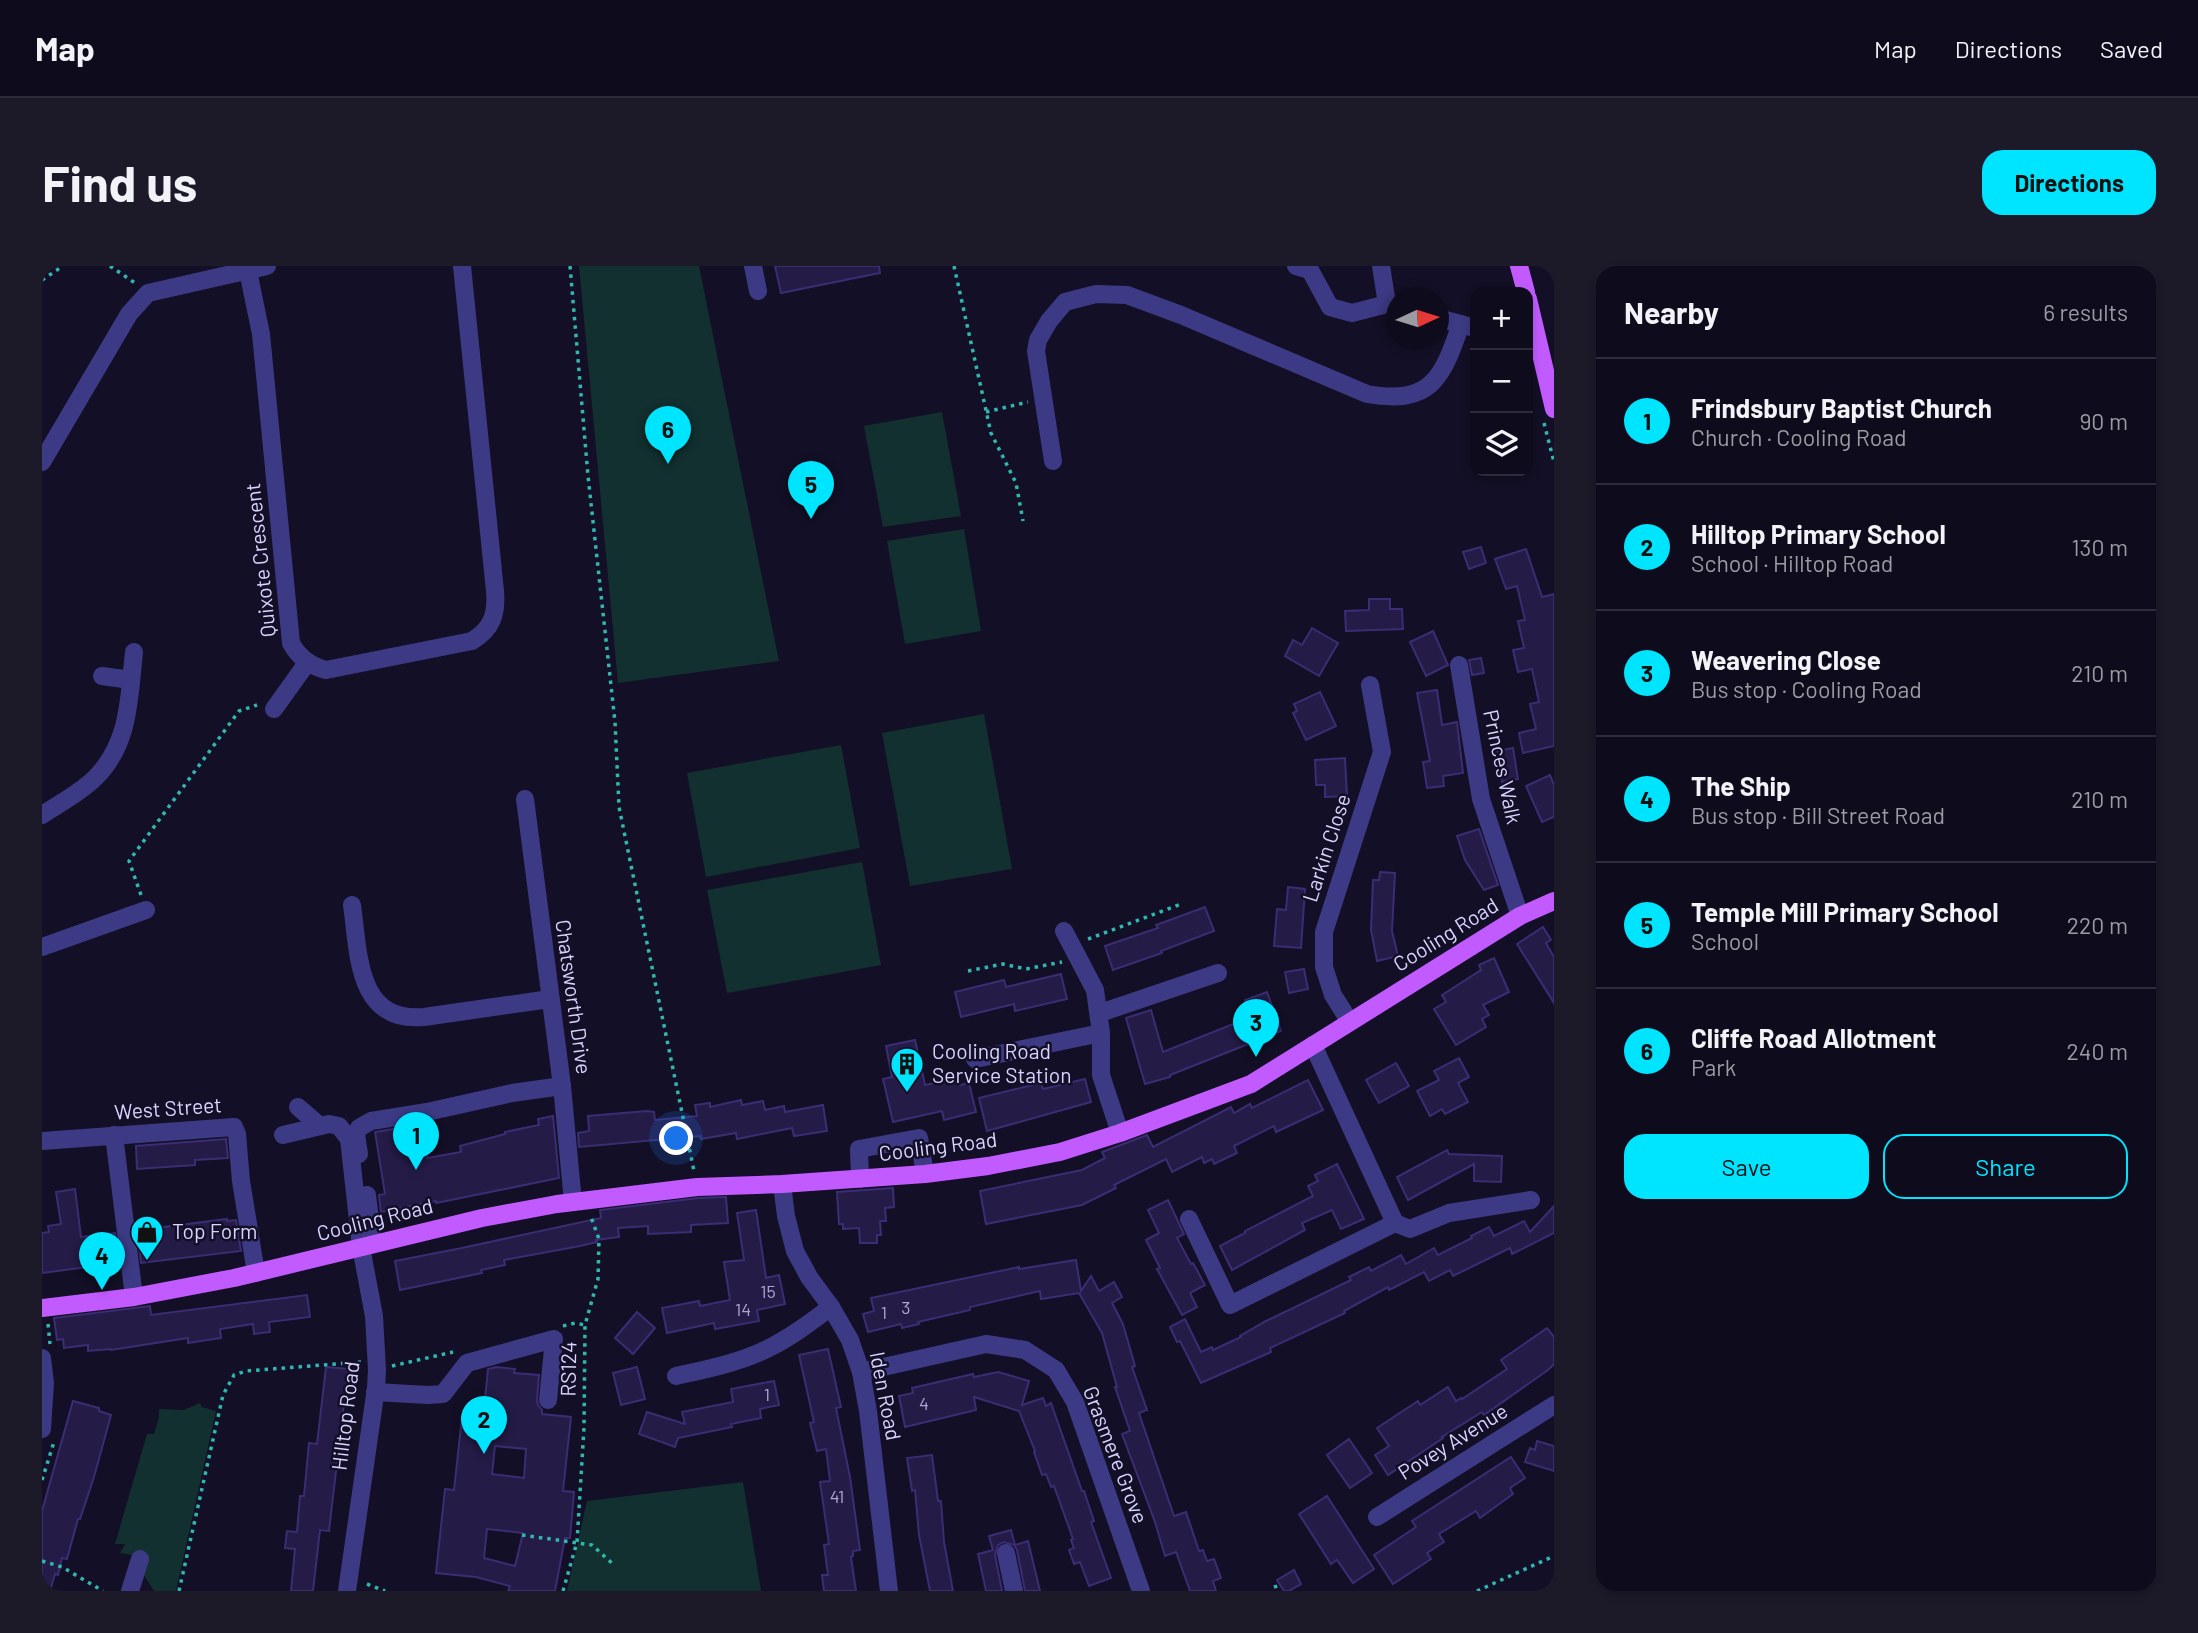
<!DOCTYPE html>
<html lang="en">
<head>
<meta charset="utf-8">
<style>
  :root { --surface:#0e0b1c; --page:#1c1929; --text:#f1f3f6; --muted:#9b9ba3; --line:#2e2b3b; --accent:#00e5ff }
  body { margin:0; font-family:Barlow,sans-serif; background:var(--page); color:var(--text) }
  .controls { position:absolute; right:21px; top:21px; display:grid; overflow:hidden; border-radius:14px; box-shadow:0 4px 10px #0003 }
  .controls button { width:63px; height:63px; display:grid; place-items:center; padding:0; border:0; border-bottom:2px solid var(--line); background:var(--surface); color:var(--text); font:35px sans-serif }
  .compass { position:absolute; left:1344px; top:21px; width:63px; height:63px; border-radius:50%; background:var(--surface); box-shadow:0 4px 10px #0003; rotate:86deg }
  .you { position:absolute; left:635px; top:873px; width:24px; height:24px; margin:-18px; border:5px solid #fff; border-radius:50%; background:#1a73e8; box-shadow:0 0 0 10px #1a73e833 }
  .badge { display:grid; place-items:center; width:46px; height:46px; border-radius:50%; background:var(--accent); color:#111; font-size:23px; font-weight:700 }
  .pin { position:absolute; translate:-50% -58px; filter:drop-shadow(0 2px 4px #0008) }
  .pin::after { content:''; position:absolute; top:37px; width:24px; height:21px; background:inherit; clip-path:polygon(0 0,100% 0,50% 100%) }
  .list { margin:0; padding:0; list-style:none }
  h2 { display:flex; justify-content:space-between; align-items:center; height:91px; margin:0; padding:0 28px; font-size:30px }
  h2 small { font-size:23px; font-weight:400; color:var(--muted) }
  .list li { display:grid; grid-template-columns:46px 1fr auto; gap:21px; align-items:center; box-sizing:border-box; height:126px; padding:0 28px; border-top:2px solid var(--line) }
  .list b { display:block; font-size:26px; white-space:nowrap }
  .list p { margin:0; font-size:23px; white-space:nowrap; color:var(--muted) }
  .list em { font-size:23px; font-style:normal; color:var(--muted) }
  .actions { display:flex; gap:14px; padding:21px 28px }
  .actions a { flex:1; padding:16px 0; border:2px solid var(--accent); border-radius:21px; text-align:center; font-size:24px; color:var(--accent) }
  .actions .main { background:var(--accent); color:#111 }
  .icon { flex:none; width:38px; height:38px; fill:none; stroke:currentColor; stroke-width:2; stroke-linecap:round; stroke-linejoin:round }
  .map { position:relative; flex:none; width:1512px; height:1325px; overflow:hidden; border-radius:21px }
  header { display:flex; align-items:center; gap:42px; box-sizing:border-box; height:98px; padding:0 35px; background:var(--surface); border-bottom:2px solid var(--line) }
  header strong { font-size:33px }
  nav { display:flex; gap:38px; margin-inline-start:auto; font-size:24px }
  .intro { display:flex; align-items:center; justify-content:space-between; box-sizing:border-box; height:168px; padding:0 42px }
  h1 { margin:0; font-size:49px }
  .button { padding:18px 32px; border-radius:21px; background:var(--accent); color:#111; font-size:24px; font-weight:700 }
  main { display:flex; gap:42px; padding:0 42px }
  aside { flex:1; background:var(--surface); border-radius:21px; box-shadow:0 4px 10px #0003 }
  .map>svg:first-child { display:block }
  .green { fill:#12302f }
  .building { fill:#241b47; stroke:#3b2d73; stroke-width:2; fill-rule:evenodd }
  .lines { fill:none; stroke-linecap:round; stroke-linejoin:round }
  .path { stroke:#2fb8b0; stroke-width:3.5; stroke-dasharray:3.5 5; stroke-linecap:butt }
  .minor { stroke:#3d3a85; stroke-width:18 }
  .major { stroke:#c25bff; stroke-width:18 }
  .labels { text-anchor:middle; stroke-width:5; stroke-linejoin:round; paint-order:stroke }
  .number-label { font-size:18px; fill:#aca6d1 }
  .street-label { font-size:21px; fill:#d9d4ff; stroke:#130f26 }
  .poi-label { font-size:21px; fill:#d9d4ff; stroke:#130f26; text-anchor:start }
</style>
</head>
<body>
<header>
<strong>Map</strong>
<nav><a>Map</a><a>Directions</a><a>Saved</a></nav>
</header>
<div class="intro"><h1>Find us</h1><a class="button">Directions</a></div>
<main>
<div class="map">
<svg width="1512" height="1325" viewBox="0 0 1512 1325">
  <rect width="100%" height="100%" fill="#130f26"/>
  <!-- green -->
  <g class="green">
    <polygon points="537,0 657,0 737,395 576,417"/>
    <polygon points="900,146 919,250 841,261 822,160"/>
    <polygon points="922,263 939,365 863,378 845,275"/>
    <polygon points="942,448 970,603 868,620 840,467"/>
    <polygon points="799,479 818,582 664,611 645,507"/>
    <polygon points="820,596 839,699 685,727 665,624"/>
    <polygon points="158,1137 160,1141 174,1145 134,1325 112,1325 101,1308 107,1292 78,1287 83,1278 73,1278 105,1168 112,1168 117,1151 117,1143 142,1144"/>
    <polygon points="701,1216 719,1325 525,1325 545,1235"/>
  </g>
  <!-- building -->
  <g class="building">
    <polygon points="733,0 837,0 838,7 739,27"/>
    <polygon points="1439,281 1444,297 1427,303 1421,286"/>
    <polygon points="1484,283 1500,331 1512,328 1512,480 1481,487 1477,467 1494,463 1488,438 1497,436 1490,403 1476,406 1471,384 1482,382 1476,355 1483,354 1475,320 1464,323 1453,293"/>
    <polygon points="1327,333 1348,333 1348,343 1360,343 1361,363 1304,365 1303,345 1327,344"/>
    <polygon points="1270,362 1296,377 1277,410 1243,390 1251,374 1260,379"/>
    <polygon points="1391,365 1406,399 1384,410 1368,376"/>
    <polygon points="1439,392 1442,407 1430,409 1427,394"/>
    <polygon points="1395,424 1400,459 1415,456 1421,507 1401,510 1402,520 1385,522 1381,496 1388,495 1375,427"/>
    <polygon points="1278,426 1294,460 1264,474 1251,447 1255,445 1252,438"/>
    <polygon points="1471,482 1476,513 1460,516 1455,485"/>
    <polygon points="1303,492 1305,530 1283,531 1283,519 1274,519 1273,494"/>
    <polygon points="1508,509 1512,519 1512,551 1500,556 1484,520"/>
    <polygon points="1437,563 1456,619 1442,624 1423,594 1415,570"/>
    <polygon points="1338,606 1353,607 1350,665 1356,690 1335,695 1329,664 1331,614 1337,614"/>
    <polygon points="1246,621 1263,623 1259,682 1232,680 1235,643 1244,644"/>
    <polygon points="1163,641 1172,665 1119,685 1120,687 1071,704 1063,680 1116,662 1114,659"/>
    <polygon points="1501,661 1509,674 1504,677 1512,691 1512,737 1475,678"/>
    <polygon points="1452,692 1467,726 1441,739 1447,749 1440,753 1444,761 1414,779 1392,743 1404,736 1400,729 1439,704 1437,699"/>
    <polygon points="1262,703 1266,723 1247,727 1243,706"/>
    <polygon points="1019,708 1025,733 973,745 972,738 919,751 913,726 962,714 964,721"/>
    <polygon points="1225,726 1239,765 1128,809 1128,811 1103,818 1084,752 1109,744 1121,786 1209,751 1203,734"/>
    <polygon points="873,774 883,819 916,812 918,819 927,817 934,846 902,854 900,845 851,856 841,813 850,811 844,780"/>
    <polygon points="1417,792 1427,811 1416,817 1426,836 1403,848 1400,843 1388,850 1375,825 1397,814 1392,805"/>
    <polygon points="1354,797 1367,820 1337,837 1324,814"/>
    <polygon points="1043,813 1049,836 945,865 937,832 999,817 1001,823"/>
    <polygon points="1266,814 1281,844 1234,866 1232,860 1192,880 1195,887 1172,898 1170,893 1162,897 1160,891 1130,906 1124,893 1072,919 1074,922 1040,939 944,958 938,925 1040,904 1063,892 1060,886 1105,869 1111,881 1189,841 1192,847 1208,838 1210,842"/>
    <polygon points="699,834 700,839 721,835 723,844 742,840 743,846 781,839 785,865 752,870 750,862 695,873 694,867 659,873 658,870 537,881 536,867 547,865 546,850 605,845 612,846 613,854 655,850 653,839 668,837 668,841"/>
    <polygon points="511,850 517,912 394,937 394,935 339,946 337,929 343,928 333,866 352,863 354,873 359,872 362,887 383,883 385,892 419,886 418,880 463,868 463,866 497,859 496,853"/>
    <polygon points="184,873 186,892 153,894 153,899 95,903 94,880"/>
    <polygon points="1405,884 1407,888 1460,890 1459,916 1432,915 1432,898 1366,934 1355,911"/>
    <polygon points="1295,898 1322,953 1299,963 1290,944 1260,957 1263,964 1190,1004 1178,980 1203,967 1203,965 1271,930 1266,920 1276,915 1273,909"/>
    <polygon points="851,922 852,941 843,942 844,955 838,955 839,969 835,969 835,977 818,977 817,962 801,963 801,958 797,958 795,926"/>
    <polygon points="33,923 39,971 73,967 76,997 0,1007 0,967 7,966 6,960 19,958 14,926"/>
    <polygon points="684,931 686,957 649,959 649,966 606,968 606,960 576,962 577,971 554,974 555,976 538,980 462,994 463,999 439,1004 440,1007 358,1024 353,995 420,982 559,952 558,944 656,932"/>
    <polygon points="1126,934 1142,968 1135,972 1149,998 1151,997 1163,1019 1148,1027 1155,1041 1140,1049 1115,1003 1118,1002 1104,974 1117,967 1106,944"/>
    <polygon points="1512,940 1512,967 1470,988 1468,982 1411,1010 1408,1004 1387,1015 1382,1006 1347,1024 1346,1021 1302,1045 1303,1047 1228,1082 1229,1086 1159,1117 1138,1075 1135,1076 1128,1061 1143,1053 1159,1086 1170,1081 1171,1084 1199,1071 1198,1070 1224,1055 1309,1014 1307,1011 1327,1001 1329,1005 1359,989 1364,998 1392,982 1396,989 1430,972 1429,970 1447,961 1452,970 1482,955 1488,966"/>
    <polygon points="714,944 724,1012 737,1009 743,1038 715,1044 717,1055 673,1063 672,1057 625,1067 620,1042 657,1035 658,1040 688,1034 682,996 702,994 695,947"/>
    <polygon points="185,953 185,955 194,954 199,985 99,997 95,962 114,960 114,962"/>
    <polygon points="1034,994 1039,1025 1049,1010 1057,1025 1072,1016 1080,1031 1070,1037 1081,1058 1093,1100 1090,1101 1105,1144 1097,1147 1132,1250 1144,1246 1157,1285 1161,1284 1165,1295 1172,1293 1179,1312 1171,1315 1174,1325 1148,1325 1134,1286 1123,1290 1113,1256 1080,1168 1088,1165 1073,1121 1075,1121 1060,1067 1037,1027 999,1033 998,1025 928,1041 928,1044 876,1056 877,1058 860,1062 859,1058 826,1066 821,1048 832,1045 829,1032 977,1001 977,1003"/>
    <polygon points="265,1029 268,1051 227,1056 228,1066 212,1068 211,1058 178,1063 179,1072 146,1077 146,1072 69,1084 68,1083 46,1085 46,1079 22,1082 21,1073 15,1074 12,1052 108,1040 109,1049"/>
    <polygon points="595,1046 613,1062 591,1088 573,1072"/>
    <polygon points="1505,1062 1512,1071 1512,1098 1506,1104 1442,1149 1440,1146 1400,1171 1401,1172 1346,1209 1333,1189 1347,1180 1335,1162 1376,1135 1378,1139 1406,1121 1414,1135 1419,1132 1420,1133 1465,1103 1459,1094"/>
    <polygon points="786,1083 799,1141 794,1142 808,1211 818,1284 811,1285 811,1290 809,1291 814,1325 782,1325 780,1309 786,1309 782,1279 787,1278 778,1216 788,1215 784,1183 775,1185 768,1157 772,1156 757,1089"/>
    <polygon points="284,1101 306,1103 287,1265 278,1264 271,1325 249,1325 253,1283 243,1282 245,1265 255,1266 258,1230 262,1230 267,1177 275,1178"/>
    <path d="M454,1101l19,2 -1,4 25,2 -2,25 1,5 4,5v4l29,3 -8,74 11,1 -4,46h-5l-10,53h-47l2,-5 -34,-9 -40,-4 9,-84 9,1 8,-73 21,2 5,-50zM453,1180l31,3 -2,29 -32,-4zM445,1263l36,4 -8,33 -31,-8z"/>
    <polygon points="595,1101 603,1133 579,1139 571,1107"/>
    <polygon points="956,1106 987,1115 980,1139 1001,1132 1004,1140 1009,1137 1040,1225 1042,1225 1052,1255 1049,1256 1069,1312 1047,1320 1038,1296 1032,1298 1027,1284 1032,1282 1029,1274 1031,1273 1012,1220 1009,1221 1004,1208 1000,1209 992,1186 993,1185 977,1145 932,1131 934,1144 863,1161 857,1130 871,1127 870,1122 931,1108 932,1111"/>
    <polygon points="732,1115 737,1139 718,1143 719,1152 689,1158 690,1161 636,1172 633,1181 597,1168 605,1146 643,1158 640,1146 691,1136 689,1123"/>
    <polygon points="31,1135 57,1142 57,1145 69,1149 52,1211 38,1253 36,1253 25,1293 20,1292 16,1309 13,1308 8,1325 0,1325 0,1245"/>
    <polygon points="1307,1173 1330,1207 1308,1222 1285,1189"/>
    <polygon points="1495,1175 1512,1180 1512,1205 1483,1196 1488,1182 1493,1184"/>
    <polygon points="890,1189 896,1235 899,1235 902,1276 911,1325 888,1325 877,1269 873,1224 870,1225 865,1192"/>
    <polygon points="1469,1191 1483,1212 1468,1222 1471,1228 1438,1252 1434,1245 1397,1268 1402,1276 1385,1287 1389,1293 1351,1318 1332,1289 1374,1261 1370,1255"/>
    <polygon points="1285,1230 1332,1303 1311,1317 1295,1294 1289,1298 1257,1248"/>
    <polygon points="969,1264 973,1279 986,1275 998,1325 983,1325 975,1284 972,1279 962,1276 956,1279 953,1289 960,1325 944,1325 936,1288 951,1284 947,1270"/>
    <polygon points="1252,1304 1259,1318 1247,1325 1242,1325 1235,1314"/>
  </g>
  <g class="lines">
    <!-- path -->
    <g class="path">
      <polyline points="68,0 93,17"/>
      <polyline points="528,0 546,210 573,456 577,541 652,905"/>
      <polyline points="912,0 949,167 974,217 981,255"/>
      <polyline points="0,14 21,0"/>
      <polyline points="944,146 986,136"/>
      <polyline points="1502,157 1512,196"/>
      <polyline points="99,629 87,595 197,445 215,439"/>
      <polyline points="1046,673 1139,638"/>
      <polyline points="926,705 961,698 984,703 1020,696"/>
      <polyline points="6,1058 8,1078"/>
      <polyline points="521,1060 533,1057 543,1059"/>
      <polyline points="350,1100 411,1086"/>
      <polyline points="0,1214 12,1176"/>
      <polyline points="480,1269 550,1279 572,1299"/>
      <polyline points="0,1295 20,1301 61,1325"/>
      <polyline points="325,1318 343,1325"/>
      <polyline points="1233,1319 1235,1325"/>
      <polyline points="137,1325 181,1129 192,1109 204,1105 319,1096"/>
      <polyline points="521,1325 535,1276 542,1162 543,1059 556,1013 557,973 549,951"/>
      <polyline points="1435,1325 1512,1290"/>
    </g>
    <!-- minor -->
    <g class="minor">
      <polyline points="711,0 716,25"/>
      <polyline points="1254,0 1268,4 1288,41 1310,47 1345,38 1354,40"/>
      <polyline points="1339,0 1345,38"/>
      <path d="M206,5l13,63 30,309c8,15 19,23 35,27l146,-29c20,-12 25,-27 23,-50l-33,-325"/>
      <polyline points="1396,52 1433,62"/>
      <path d="M1011,195l-17,-110 2,-11 11,-19 16,-19 31,-8 31,1 54,20 186,79c65,11 75,-16 94,-70"/>
      <polyline points="0,196 87,48 106,27 225,0"/>
      <polyline points="1417,399 1439,533 1478,650"/>
      <polyline points="60,410 89,414"/>
      <polyline points="232,443 265,397"/>
      <polyline points="483,533 520,820 531,936"/>
      <path d="M0,549c18,-12 38,-22 53,-37 35,-34 34,-81 39,-126"/>
      <path d="M310,639c7,48 4,118 72,112l126,-18"/>
      <polyline points="1022,665 1053,724 1059,767 1059,809 1078,867"/>
      <polyline points="0,681 104,644"/>
      <polyline points="1058,747 1176,707"/>
      <polyline points="1308,756 1291,729 1282,701 1282,666 1340,486 1328,419"/>
      <polyline points="933,793 1059,767"/>
      <polyline points="256,841 278,860"/>
      <polyline points="72,869 92,1031"/>
      <polyline points="241,869 287,858 297,860 307,873 319,981 332,1050 335,1104 334,1122 305,1325"/>
      <polyline points="0,875 192,861 195,868 199,915 214,1007"/>
      <polyline points="317,888 314,868 317,862 329,855 385,846 470,827 520,820"/>
      <polyline points="818,913 817,883 877,872 883,908"/>
      <polyline points="740,918 744,950 753,985 767,1011 789,1041 808,1074 819,1106 826,1145 847,1325"/>
      <polyline points="325,929 331,978"/>
      <polyline points="1147,953 1188,1039 1353,957 1271,779"/>
      <polyline points="1353,957 1368,963 1407,947 1489,934"/>
      <polyline points="0,1092 3,1117 0,1163"/>
      <polyline points="819,1106 944,1078 983,1084 1014,1104 1033,1136 1099,1325"/>
      <path d="M634,1110c31,-7 62,-13 91,-27 23,-11 44,-27 64,-42"/>
      <polyline points="333,1126 386,1129 401,1128 425,1097 512,1073 506,1134"/>
      <polyline points="1335,1251 1512,1139"/>
      <polyline points="964,1287 972,1325"/>
      <polyline points="88,1325 98,1293"/>
    </g>
    <!-- major -->
    <g class="major">
      <polyline points="1477,0 1484,26"/>
      <polyline points="1486,33 1512,143"/>
      <polyline points="0,1042 92,1031 192,1012 440,952 515,938 655,921 740,918 883,908 946,900 1018,886 1078,867 1209,818 1478,650 1512,635"/>
    </g>
  </g>
  <!-- icons -->
  <defs>
    <symbol id="building-pin" viewBox="-11 -11 22 30"><path d="M0 17L-7.5 6A9.5 9.5 0 1 1 7.5 6Z" fill="#00e5ff" stroke="#130f26"/><path d="M-4-6H4V6H1V3H-1V6H-4ZM-2.5-4.3h1.7v1.8h-1.7ZM.8-4.3h1.7v1.8H.8ZM-2.5-1h1.7V.8h-1.7ZM.8-1h1.7V.8H.8Z" fill="#111"/></symbol>
    <symbol id="shop-pin" viewBox="-11 -11 22 30"><path d="M0 17L-7.5 6A9.5 9.5 0 1 1 7.5 6Z" fill="#00e5ff" stroke="#130f26"/><path d="M-5-2.5h2.3a2.7 3.5 0 0 1 5.4 0H5L5.5 6h-11ZM-1.5-2.5h3a1.5 2.3 0 0 0-3 0Z" fill="#111"/></symbol>
  </defs>
  <g fill-rule="evenodd">
    <use href="#building-pin" x="846" y="779" width="38" height="52"/>
    <use href="#shop-pin" x="86" y="947" width="38" height="52"/>
  </g>
  <g class="labels">
    <!-- number labels -->
    <g class="number-label">
      <text x="726" y="1032">15</text>
      <text x="864" y="1048">3</text>
      <text x="701" y="1050">14</text>
      <text x="842" y="1053">1</text>
      <text x="725" y="1135">1</text>
      <text x="882" y="1144">4</text>
      <text x="795" y="1237">41</text>
    </g>
    <!-- street labels -->
    <g class="street-label">
      <text transform="translate(219 294) rotate(-96)" y="7">Quixote Crescent</text>
      <text transform="translate(1460 501) rotate(78)" y="7">Princes Walk</text>
      <text transform="translate(1285 582) rotate(-72)" y="7">Larkin Close</text>
      <text transform="translate(1404 669) rotate(-32)" y="7">Cooling Road</text>
      <text transform="translate(531 731) rotate(82)" y="7">Chatsworth Drive</text>
      <text transform="translate(126 843) rotate(-4)" y="7">West Street</text>
      <text transform="translate(896 881) rotate(-7)" y="7">Cooling Road</text>
      <text transform="translate(333 954) rotate(-14)" y="7">Cooling Road</text>
      <text transform="translate(527 1103) rotate(-89)" y="7">RS124</text>
      <text transform="translate(843 1130) rotate(79)" y="7">Iden Road</text>
      <text transform="translate(304 1150) rotate(-83)" y="7">Hilltop Road</text>
      <text transform="translate(1411 1176) rotate(-32)" y="7">Povey Avenue</text>
      <text transform="translate(1073 1189) rotate(69)" y="7">Grasmere Grove</text>
    </g>
    <!-- poi labels -->
    <g class="poi-label">
      <text x="890" y="793">Cooling Road<tspan x="890" dy="24">Service Station</tspan></text>
      <text x="130" y="973">Top Form</text>
    </g>
  </g>
</svg>
<div class="controls">
<button>+</button>
<button>−</button>
<button><svg class="icon" aria-label="layers" viewBox="0 0 24 24"><path d="M12 4l9 5-9 5-9-5zM3 14l9 5 9-5"/></svg></button>
</div>
<svg class="compass" viewBox="-18 -18 36 36"><path d="M0-13l5 13h-10z" fill="#e53935"/><path d="M0 13l5-13h-10z" fill="#9b9ba3"/></svg>
<div class="you"></div>
<div class="pin badge" style="left:374px;top:904px">1</div>
<div class="pin badge" style="left:442px;top:1188px">2</div>
<div class="pin badge" style="left:1214px;top:791px">3</div>
<div class="pin badge" style="left:60px;top:1024px">4</div>
<div class="pin badge" style="left:769px;top:253px">5</div>
<div class="pin badge" style="left:626px;top:198px">6</div>
</div>
<aside>
<h2>Nearby<small>6 results</small></h2>
<ul class="list">
<li><span class="badge">1</span><div><b>Frindsbury Baptist Church</b><p>Church · Cooling Road</p></div><em>90 m</em></li>
<li><span class="badge">2</span><div><b>Hilltop Primary School</b><p>School · Hilltop Road</p></div><em>130 m</em></li>
<li><span class="badge">3</span><div><b>Weavering Close</b><p>Bus stop · Cooling Road</p></div><em>210 m</em></li>
<li><span class="badge">4</span><div><b>The Ship</b><p>Bus stop · Bill Street Road</p></div><em>210 m</em></li>
<li><span class="badge">5</span><div><b>Temple Mill Primary School</b><p>School</p></div><em>220 m</em></li>
<li><span class="badge">6</span><div><b>Cliffe Road Allotment</b><p>Park</p></div><em>240 m</em></li>
</ul>
<div class="actions"><a class="main">Save</a><a>Share</a></div>
</aside>
</main>
</body>
</html>
